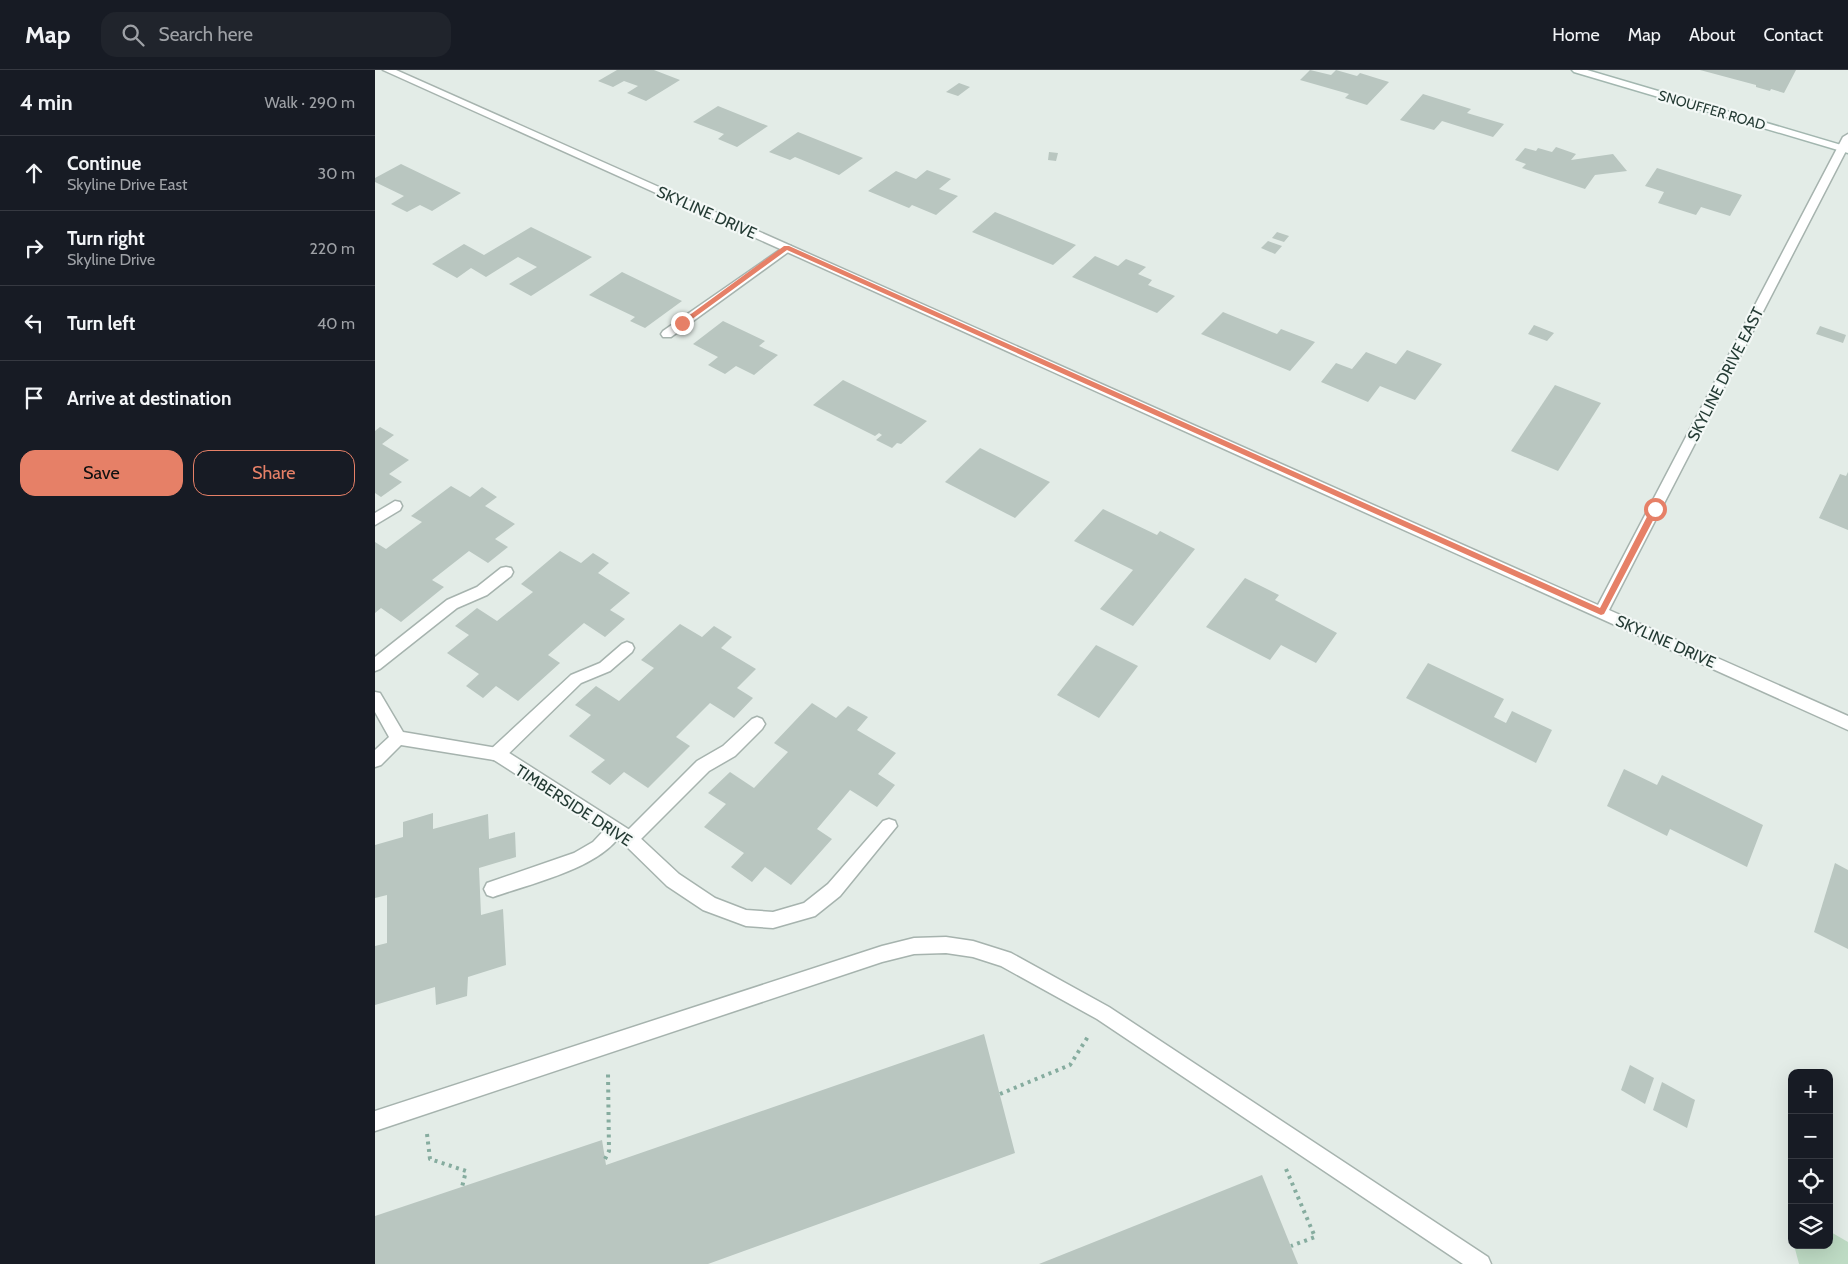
<!DOCTYPE html>
<html lang="en">
<head>
<meta charset="utf-8">
<style>
  :root { --surface:#171b24; --page:#20242c; --text:#f1f3f6; --muted:#9ea1a6; --line:#363941; --accent:#e68067 }
  body { margin:0; font-family:Cabin,sans-serif; background:var(--page); color:var(--text) }
  .controls { position:absolute; right:15px; bottom:15px; display:grid; overflow:hidden; border-radius:10px; box-shadow:0 5px 20px #0002 }
  .controls button { width:45px; height:45px; display:grid; place-items:center; padding:0; border:0; border-bottom:1px solid var(--line); background:var(--surface); color:var(--text); font:25px sans-serif }
  .stop { position:absolute; width:15px; height:15px; margin:-11px; border:4px solid #e68067; border-radius:50%; background:#fff }
  .stop.end { background:#e68067; border-color:#fff; box-shadow:0 1px 5px #0008 }
  .list { margin:0; padding:0; list-style:none }
  h2 { display:flex; justify-content:space-between; align-items:center; height:65px; margin:0; padding:0 20px; font-size:21px }
  h2 small { font-size:16px; font-weight:400; color:var(--muted) }
  .list li { display:grid; grid-template-columns:32px 1fr auto; gap:15px; align-items:center; box-sizing:border-box; height:75px; padding:0 20px; border-top:1px solid var(--line) }
  .list b { display:block; font-size:19px; white-space:nowrap }
  .list p { margin:0; font-size:16px; white-space:nowrap; color:var(--muted) }
  .list em { font-size:16px; font-style:normal; color:var(--muted) }
  .actions { display:flex; gap:10px; padding:15px 20px }
  .actions a { flex:1; padding:11px 0; border:1px solid var(--accent); border-radius:15px; text-align:center; font-size:18px; color:var(--accent) }
  .actions .main { background:var(--accent); color:#111 }
  .icon { flex:none; width:28px; height:28px; fill:none; stroke:currentColor; stroke-width:2; stroke-linecap:round; stroke-linejoin:round }
  .map { position:relative; flex:none; width:1473px; height:1194px; overflow:hidden }
  header { display:flex; align-items:center; gap:30px; box-sizing:border-box; height:70px; padding:0 25px; background:var(--surface); border-bottom:1px solid var(--line) }
  header strong { font-size:24px }
  nav { display:flex; gap:28px; margin-inline-start:auto; font-size:18px }
  .search { width:350px; height:45px; background:var(--page); display:flex; align-items:center; gap:12px; box-sizing:border-box; padding:0 18px; border-radius:15px; color:var(--muted); font-size:19px }
  main { display:flex }
  aside { flex:1; background:var(--surface) }
  .map>svg:first-child { display:block }
  .green { fill:#bedbc4 }
  .building { fill:#b9c6c0 }
  .lines { fill:none; stroke-linecap:round; stroke-linejoin:round }
  .lane-casing { stroke:#a6b3ae; stroke-width:3 }
  .street-casing { stroke:#a6b3ae; stroke-width:3 }
  .secondary-casing { stroke:#a2b6af; stroke-width:3 }
  .path { stroke:#86ac9f; stroke-width:4; stroke-dasharray:3 4.5; stroke-linecap:butt }
  .lane { fill:#fff; fill-rule:evenodd }
  .street { fill:#fff; fill-rule:evenodd }
  .secondary { fill:#fff; fill-rule:evenodd }
  .route { fill:#e68067 }
  .labels { text-anchor:middle; stroke-width:4.5; stroke-linejoin:round; paint-order:stroke }
  .far-street-label { font-size:14px; fill:#243b34; stroke:#f3f8f6 }
  .street-label { font-size:16px; fill:#243b34; stroke:#f3f8f6 }
</style>
</head>
<body>
<header>
<strong>Map</strong>
<div class="search"><svg class="icon" aria-label="search" viewBox="0 0 24 24"><circle cx="10" cy="10" r="6"/><path d="M15 15l6 6"/></svg>Search here</div>
<nav><a>Home</a><a>Map</a><a>About</a><a>Contact</a></nav>
</header>
<main>
<aside>
<h2>4 min<small>Walk · 290 m</small></h2>
<ul class="list">
<li><svg class="icon" aria-label="ahead" viewBox="0 0 24 24"><path d="M12 20V5M6 11l6-6 6 6"/></svg><div><b>Continue</b><p>Skyline Drive East</p></div><em>30 m</em></li>
<li><svg class="icon" aria-label="right" viewBox="0 0 24 24"><path d="M7 20v-9h11M14 6l5 5-5 5"/></svg><div><b>Turn right</b><p>Skyline Drive</p></div><em>220 m</em></li>
<li><svg class="icon" aria-label="left" viewBox="0 0 24 24"><path d="M17 20v-9H6M10 6l-5 5 5 5"/></svg><div><b>Turn left</b></div><em>40 m</em></li>
<li><svg class="icon" aria-label="arrive" viewBox="0 0 24 24"><path d="M6 21V4h12l-3 4 3 4H6"/></svg><div><b>Arrive at destination</b></div></li>
</ul>
<div class="actions"><a class="main">Save</a><a>Share</a></div>
</aside>
<div class="map">
<svg width="1473" height="1194" viewBox="0 0 1473 1194">
  <rect width="100%" height="100%" fill="#e3ece7"/>
  <!-- green -->
  <polygon class="green" points="1454,1161 1473,1172 1473,1194 1424,1194 1419,1175 1454,1175"/>
  <!-- building -->
  <g class="building">
    <polygon points="242,0 279,0 305,10 271,31 252,23 263,16 249,11 238,17 223,11"/>
    <polygon points="935,0 956,5 961,0 982,6 985,3 1014,12 992,35 970,28 974,24 925,10"/>
    <polygon points="1325,0 1421,0 1409,23 1396,19 1395,21 1381,17 1381,15"/>
    <polygon points="584,13 595,17 583,26 571,22"/>
    <polygon points="1048,24 1096,39 1092,43 1129,54 1118,67 1067,51 1059,60 1025,50"/>
    <polygon points="343,36 393,56 362,77 343,69 349,64 318,52"/>
    <polygon points="423,62 488,88 464,105 420,87 415,90 394,82"/>
    <polygon points="1181,77 1201,84 1196,90 1238,84 1252,101 1220,105 1210,119 1147,98 1151,94 1140,90 1150,78 1161,81 1163,78 1177,82"/>
    <polygon points="674,82 683,83 681,91 673,90"/>
    <polygon points="26,94 86,123 57,141 45,135 32,142 16,134 29,126 0,112 0,108"/>
    <polygon points="1282,98 1367,125 1355,146 1326,137 1321,145 1283,133 1289,122 1270,116"/>
    <polygon points="552,100 576,109 564,119 583,126 561,145 537,135 534,138 493,121 521,101 541,109"/>
    <polygon points="620,142 701,175 678,195 597,162"/>
    <polygon points="156,157 217,187 156,226 134,214 162,197 143,187 111,207 96,198 82,208 57,194 89,174 109,185"/>
    <polygon points="902,162 914,166 909,172 897,168"/>
    <polygon points="893,171 907,176 900,184 886,178"/>
    <polygon points="720,186 743,196 751,189 771,197 763,204 777,210 773,215 800,226 782,243 697,207"/>
    <polygon points="247,202 307,231 270,258 255,251 260,247 214,225"/>
    <polygon points="848,242 902,264 906,259 940,272 915,301 826,264"/>
    <polygon points="348,251 390,271 384,276 403,285 379,305 361,296 350,304 333,295 343,287 318,274"/>
    <polygon points="1159,255 1179,263 1172,271 1153,264"/>
    <polygon points="1445,256 1471,265 1468,273 1441,264"/>
    <polygon points="1032,280 1067,294 1040,330 1005,316 993,332 946,312 961,293 977,299 991,282 1021,294"/>
    <polygon points="468,310 552,351 526,374 522,373 517,378 501,370 507,365 504,363 500,366 438,335"/>
    <polygon points="1180,315 1226,333 1183,401 1136,381"/>
    <polygon points="5,357 19,365 7,374 34,390 14,404 27,412 6,427 0,423 0,361"/>
    <polygon points="605,378 675,412 640,448 570,412"/>
    <polygon points="1473,402 1473,460 1444,448 1465,404 1471,406"/>
    <polygon points="76,416 95,427 107,417 122,427 110,436 140,454 120,469 133,477 113,493 94,481 57,510 69,517 26,552 6,538 0,543 0,472 11,479 47,452 36,446"/>
    <polygon points="728,439 782,465 785,461 820,479 758,556 725,539 758,500 699,471"/>
    <polygon points="185,481 206,493 218,483 234,493 223,503 255,523 235,540 250,549 230,567 209,553 173,585 185,593 143,631 121,616 108,628 91,616 104,604 72,583 94,565 80,556 102,538 122,551 158,522 146,514"/>
    <polygon points="870,508 904,525 900,530 962,563 941,593 906,575 895,590 831,557"/>
    <polygon points="305,554 327,567 339,556 357,567 346,578 381,599 362,618 378,628 359,648 335,633 301,667 315,676 273,718 249,702 235,715 216,702 230,690 194,666 216,645 200,635 221,616 244,631 279,598 266,590"/>
    <polygon points="721,575 763,596 724,648 682,625"/>
    <polygon points="1053,593 1129,629 1119,647 1131,653 1137,641 1177,660 1161,693 1031,628"/>
    <polygon points="437,633 461,648 473,636 493,647 482,660 521,683 503,704 520,715 502,737 475,720 442,759 457,769 416,815 390,797 377,812 356,797 369,783 329,757 351,734 333,723 355,702 379,718 413,682 399,673"/>
    <polygon points="1249,699 1282,715 1287,705 1388,755 1372,797 1295,759 1292,766 1232,736"/>
    <polygon points="58,743 58,759 113,744 114,769 140,762 141,787 104,798 106,845 128,839 131,895 93,907 92,926 61,935 60,917 0,935 0,876 12,873 12,825 0,828 0,775 28,767 28,752"/>
    <polygon points="1460,793 1473,800 1473,879 1439,862"/>
    <polygon points="609,964 640,1083 333,1194 0,1194 0,1146 227,1070 231,1095"/>
    <polygon points="1255,995 1279,1008 1270,1034 1246,1020"/>
    <polygon points="1287,1012 1320,1030 1312,1058 1278,1040"/>
    <polygon points="887,1105 923,1194 664,1194"/>
  </g>
  <g class="lines">
    <defs>
      <g id="lane">
        <polygon points="412,175 416,176 418,178 416,180 296,267 288,267 286,264 288,261"/>
        <polygon points="20,431 25,432 27,436 25,440 0,455 0,443"/>
        <polygon points="131,497 136,498 138,502 136,506 112,525 82,538 5,599 0,601 0,587 72,530 102,517 126,498"/>
        <polygon points="252,572 257,574 259,578 257,582 235,601 206,613 128,689 122,691 116,689 114,684 116,679 196,605 225,593 247,574"/>
        <polygon points="382,647 387,649 390,654 387,659 360,686 334,701 261,774 255,776 249,774 247,769 249,764 322,691 348,676 377,649"/>
        <path d="M240,753l6,2 2,5c-17,37 -94,54 -130,67l-6,-2 -3,-6 3,-6 87,-30 19,-11 16,-17z"/>
        <polygon points="571,867 598,871 636,883 734,937 1113,1187 1116,1194 1088,1194 722,949 626,896 598,887 571,883 539,884 507,892 0,1061 0,1041 507,876 539,868"/>
      </g>
      <g id="street">
        <polygon points="8,0 21,0 1223,535 1468,67 1473,64 1473,77 1234,540 1473,646 1473,660"/>
        <polygon points="0,622 5,623 28,662 128,679 261,764 304,804 340,828 371,840 398,842 429,833 453,814 508,751 514,749 520,751 522,756 465,826 440,846 398,858 371,856 328,840 292,816 249,774 119,690 26,675 6,695 0,697 0,680 14,667 0,642"/>
      </g>
      <polygon id="secondary" points="1197,0 1212,0 1473,77 1473,83 1199,2"/>
    </defs>
    <!-- lane casing -->
    <use href="#lane" class="lane-casing"/>
    <!-- street casing -->
    <use href="#street" class="street-casing"/>
    <!-- secondary casing -->
    <use href="#secondary" class="secondary-casing"/>
    <!-- path -->
    <g class="path">
      <polyline points="625,1024 695,995 714,965"/>
      <polyline points="52,1064 55,1089 91,1101 87,1117"/>
      <polyline points="230,1089 234,1081 233,1003"/>
      <polyline points="911,1099 940,1167 916,1176"/>
    </g>
    <!-- lane -->
    <use href="#lane" class="lane"/>
    <!-- street -->
    <use href="#street" class="street"/>
    <!-- secondary -->
    <use href="#secondary" class="secondary"/>
  </g>
  <!-- route -->
  <polygon class="route" points="409,176 414,176 1225,538 1277,437 1282,437 1284,439 1229,544 1226,545 412,180 309,255 305,255 305,252"/>
  <g class="labels">
    <!-- far-street labels -->
    <g class="far-street-label">
      <text transform="translate(1337 40) rotate(16)" y="5">SNOUFFER ROAD</text>
    </g>
    <!-- street labels -->
    <g class="street-label">
      <text transform="translate(332 142) rotate(24)" y="6">SKYLINE DRIVE</text>
      <text transform="translate(1350 304) rotate(-63)" y="6">SKYLINE DRIVE EAST</text>
      <text transform="translate(1291 571) rotate(24)" y="6">SKYLINE DRIVE</text>
      <text transform="translate(199 735) rotate(33)" y="6">TIMBERSIDE DRIVE</text>
    </g>
  </g>
</svg>
<div class="controls">
<button>+</button>
<button>−</button>
<button><svg class="icon" aria-label="locate" viewBox="0 0 24 24"><circle cx="12" cy="12" r="6"/><path d="M12 2v4M12 18v4M2 12h4M18 12h4"/></svg></button>
<button><svg class="icon" aria-label="layers" viewBox="0 0 24 24"><path d="M12 4l9 5-9 5-9-5zM3 14l9 5 9-5"/></svg></button>
</div>
<div class="stop" style="left:1280px;top:439px"></div>
<div class="stop end" style="left:307px;top:253px"></div>
</div>
</main>
</body>
</html>
